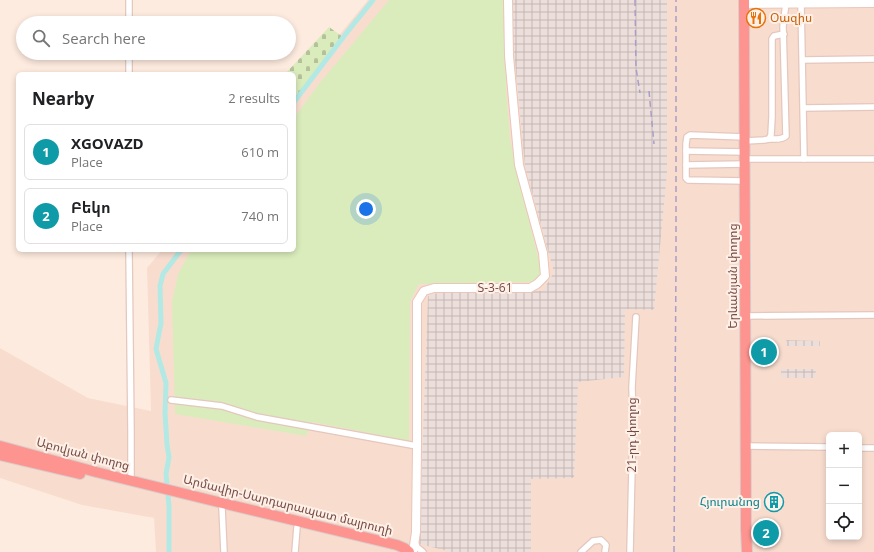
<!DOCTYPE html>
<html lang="en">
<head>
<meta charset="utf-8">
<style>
  :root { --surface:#fff; --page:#f2f2f2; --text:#202124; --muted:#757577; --line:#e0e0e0; --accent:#f33939 }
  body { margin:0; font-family:"Open Sans","Noto Sans Armenian",sans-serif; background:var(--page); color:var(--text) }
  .controls { position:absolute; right:12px; bottom:12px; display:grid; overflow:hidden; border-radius:6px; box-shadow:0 2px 6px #0003 }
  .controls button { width:36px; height:36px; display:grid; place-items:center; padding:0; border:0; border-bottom:1px solid var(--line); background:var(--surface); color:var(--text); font:20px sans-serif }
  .you { position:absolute; left:366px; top:209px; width:14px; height:14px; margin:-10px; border:3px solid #fff; border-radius:50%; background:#1a73e8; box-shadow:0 0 0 6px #1a73e833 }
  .badge { display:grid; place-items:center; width:26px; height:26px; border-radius:50%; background:var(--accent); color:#fff; font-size:13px; font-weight:700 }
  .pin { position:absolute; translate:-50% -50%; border:2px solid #fff; box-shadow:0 1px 4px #0006 }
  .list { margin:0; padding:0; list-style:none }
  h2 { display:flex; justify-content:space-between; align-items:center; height:52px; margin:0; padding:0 16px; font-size:17px }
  h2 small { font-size:13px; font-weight:400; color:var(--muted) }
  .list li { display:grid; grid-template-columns:26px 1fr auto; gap:12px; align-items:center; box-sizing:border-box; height:56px; margin:0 8px 8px; padding:0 8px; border:1px solid var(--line); border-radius:6px }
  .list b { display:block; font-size:15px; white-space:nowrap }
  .list p { margin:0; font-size:13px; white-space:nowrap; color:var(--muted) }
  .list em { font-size:13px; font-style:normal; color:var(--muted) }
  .icon { flex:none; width:22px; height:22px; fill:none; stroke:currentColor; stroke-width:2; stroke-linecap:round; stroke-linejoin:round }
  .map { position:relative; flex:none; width:874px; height:552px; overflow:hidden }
  .search { position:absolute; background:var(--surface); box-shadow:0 2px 6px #0003; left:16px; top:16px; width:280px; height:44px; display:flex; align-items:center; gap:10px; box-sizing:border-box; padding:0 14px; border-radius:22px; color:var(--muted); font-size:15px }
  .panel { position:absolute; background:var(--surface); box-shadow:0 2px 6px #0003; left:16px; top:72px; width:280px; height:180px; border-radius:6px }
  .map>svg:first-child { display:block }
  .residential { fill:#f8ddcf; fill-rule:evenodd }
  .industrial { fill:url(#industrial-grid) }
  .green { fill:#daecbc }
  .cemetery { fill:url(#cemetery-stones) }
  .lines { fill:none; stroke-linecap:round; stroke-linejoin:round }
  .canal { stroke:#b2e9e4; stroke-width:5 }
  .street-casing { stroke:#e4c7bd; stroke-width:8 }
  .secondary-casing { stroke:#eac5b9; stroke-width:10 }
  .highway-casing { stroke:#d9cdcb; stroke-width:12 }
  .street { stroke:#fff; stroke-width:5.5 }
  .secondary { stroke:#fff; stroke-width:8 }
  .highway { stroke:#fe9490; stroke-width:10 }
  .rail { stroke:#ab9dc7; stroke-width:1.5; stroke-dasharray:6 4; stroke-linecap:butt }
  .labels { text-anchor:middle; stroke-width:4; stroke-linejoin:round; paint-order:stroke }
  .food-label { font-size:12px; fill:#c56008; stroke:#fff0e7; text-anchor:start }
  .street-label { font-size:12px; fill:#764b45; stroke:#fff0e7 }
  .culture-label { font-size:12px; fill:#0d838f; stroke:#fff0e7; text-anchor:end }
</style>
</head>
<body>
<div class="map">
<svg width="874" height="552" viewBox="0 0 874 552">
  <defs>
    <pattern id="industrial-grid" width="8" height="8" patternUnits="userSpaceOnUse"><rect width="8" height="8" fill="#ecdfdb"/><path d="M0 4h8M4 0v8" fill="none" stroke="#c4b7b3"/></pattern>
    <pattern id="cemetery-stones" width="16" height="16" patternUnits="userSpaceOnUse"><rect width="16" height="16" fill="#daecbc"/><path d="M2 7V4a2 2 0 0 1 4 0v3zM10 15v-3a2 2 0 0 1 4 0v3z" fill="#b5c19b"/></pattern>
  </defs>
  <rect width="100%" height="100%" fill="#feebdf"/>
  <!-- residential -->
  <path class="residential" d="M368,0h506v552h-718l-2,-34 -72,-13 -82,-27v-130l88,50 63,13 -4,-143 15,-18h132v-160zM829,435h30v102h-30z"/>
  <!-- industrial -->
  <g class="industrial">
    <polygon points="513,0 667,0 667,173 654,310 625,309 624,377 578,382 574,478 531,479 531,552 452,552 419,544 428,296 441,292 543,291 554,272 525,167 513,41"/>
    <polygon points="786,340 820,341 820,346 786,346"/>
    <polygon points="781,369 816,369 815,378 781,378"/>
  </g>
  <!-- green -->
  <polygon class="green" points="389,0 505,0 506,88 510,140 540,266 539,277 533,282 419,284 410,302 409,441 313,422 306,436 175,414 172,302 178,274 191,250 294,250 294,118 318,85"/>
  <!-- cemetery -->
  <polygon class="cemetery" points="329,27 343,37 294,99 294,74 285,74"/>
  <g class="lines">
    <!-- canal -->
    <g class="canal">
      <polyline points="294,102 348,31 373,0"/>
      <polyline points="169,552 169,506 166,474 169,457 167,445 165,413 166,383 156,349 161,323 160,286 163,274 181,250"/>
    </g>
    <defs>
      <g id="street">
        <polyline points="801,3 804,159"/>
        <polyline points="129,23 129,0"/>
        <polyline points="803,60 874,59"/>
        <polyline points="129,74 129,53"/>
        <polyline points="804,108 874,107"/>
        <polyline points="745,137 690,135 687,137 686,144 686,178 688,180 745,181"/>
        <path d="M769,139c5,0 13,1 17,-3l-3,-110 3,-23"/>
        <polyline points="745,141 764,140 769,139 771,135 772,117 772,39 774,36 784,34"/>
        <polyline points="686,151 745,152"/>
        <polyline points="745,159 874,159"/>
        <polyline points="686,165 745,164"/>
        <polyline points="129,250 131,431 131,480"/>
        <polyline points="746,316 874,315"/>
        <polyline points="171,400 222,406 257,417 417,446"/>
        <polyline points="746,446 829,447"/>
        <polyline points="859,448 874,448"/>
        <polyline points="222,508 224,552"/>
        <polyline points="415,542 417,547 423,552"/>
        <polyline points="295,552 297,527"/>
        <polyline points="581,552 593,541 601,540 606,545 605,552"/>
        <polyline points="630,552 633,425 632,387 636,317"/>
      </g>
      <g id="secondary">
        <polyline points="744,4 874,3"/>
        <polyline points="413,552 416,532 417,446 417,302 424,291 434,288 530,288 537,284 545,276 543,253 519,165 509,56 508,0"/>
      </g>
      <g id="highway">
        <polyline points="744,0 746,530 747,552"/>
        <polyline points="0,446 96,472 218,502 397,545 404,548 409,552"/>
        <polyline points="0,455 80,474"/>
      </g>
    </defs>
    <!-- street casing -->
    <use href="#street" class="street-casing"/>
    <!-- secondary casing -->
    <use href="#secondary" class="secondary-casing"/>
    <!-- highway casing -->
    <use href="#highway" class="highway-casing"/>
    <!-- street -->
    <use href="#street" class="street"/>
    <!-- secondary -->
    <use href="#secondary" class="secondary"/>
    <!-- highway -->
    <use href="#highway" class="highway"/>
    <!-- rail -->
    <g class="rail">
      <polyline points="635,0 636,68 640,93"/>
      <polyline points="649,91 654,144"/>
      <polyline points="674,552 676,264 676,0"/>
    </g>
  </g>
  <!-- icons -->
  <defs>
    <symbol id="restaurant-ring" viewBox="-11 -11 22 22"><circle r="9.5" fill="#fff0e7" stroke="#e8710a" stroke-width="1.5"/><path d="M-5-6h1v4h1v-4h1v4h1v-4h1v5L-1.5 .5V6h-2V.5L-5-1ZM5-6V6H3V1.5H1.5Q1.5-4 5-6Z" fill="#e8710a"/></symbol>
    <symbol id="building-ring" viewBox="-11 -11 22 22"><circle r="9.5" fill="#fff0e7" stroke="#0f9aa8" stroke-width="1.5"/><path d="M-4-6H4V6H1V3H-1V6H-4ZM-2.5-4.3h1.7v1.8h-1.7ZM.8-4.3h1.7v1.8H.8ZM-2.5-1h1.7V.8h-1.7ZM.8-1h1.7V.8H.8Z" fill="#0f9aa8"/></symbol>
  </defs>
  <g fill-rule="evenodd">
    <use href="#restaurant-ring" x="745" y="7" width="22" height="22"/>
    <use href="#building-ring" x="763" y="491" width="22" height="22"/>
  </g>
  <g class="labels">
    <!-- food labels -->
    <g class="food-label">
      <text x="770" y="22">Օազիս</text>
    </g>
    <!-- street labels -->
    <g class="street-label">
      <text transform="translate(733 276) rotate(-90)" y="4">Երևանյան փողոց</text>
      <text x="495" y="292">Տ-3-61</text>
      <text transform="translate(632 435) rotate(-90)" y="4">21-րդ փողոց</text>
      <text transform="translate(83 454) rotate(15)" y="4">Աբովյան փողոց</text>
      <text transform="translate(288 505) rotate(14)" y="4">Արմավիր-Սարդարապատ մայրուղի</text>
    </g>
    <!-- culture labels -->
    <g class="culture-label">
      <text x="760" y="506">Հյուրանոց</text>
    </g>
  </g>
</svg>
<div class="controls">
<button>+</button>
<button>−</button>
<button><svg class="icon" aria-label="locate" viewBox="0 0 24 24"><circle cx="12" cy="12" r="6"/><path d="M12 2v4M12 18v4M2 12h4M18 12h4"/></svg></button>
</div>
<div class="you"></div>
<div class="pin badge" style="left:764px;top:352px;background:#0f9aa8">1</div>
<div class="pin badge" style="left:766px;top:533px;background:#0f9aa8">2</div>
<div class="search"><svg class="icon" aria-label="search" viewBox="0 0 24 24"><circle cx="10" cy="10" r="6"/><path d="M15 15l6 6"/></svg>Search here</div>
<section class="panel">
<h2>Nearby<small>2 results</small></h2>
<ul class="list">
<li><span class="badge" style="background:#0f9aa8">1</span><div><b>XGOVAZD</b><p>Place</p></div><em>610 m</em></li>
<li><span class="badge" style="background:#0f9aa8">2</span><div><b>Բեկո</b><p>Place</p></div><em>740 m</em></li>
</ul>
</section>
</div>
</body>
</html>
